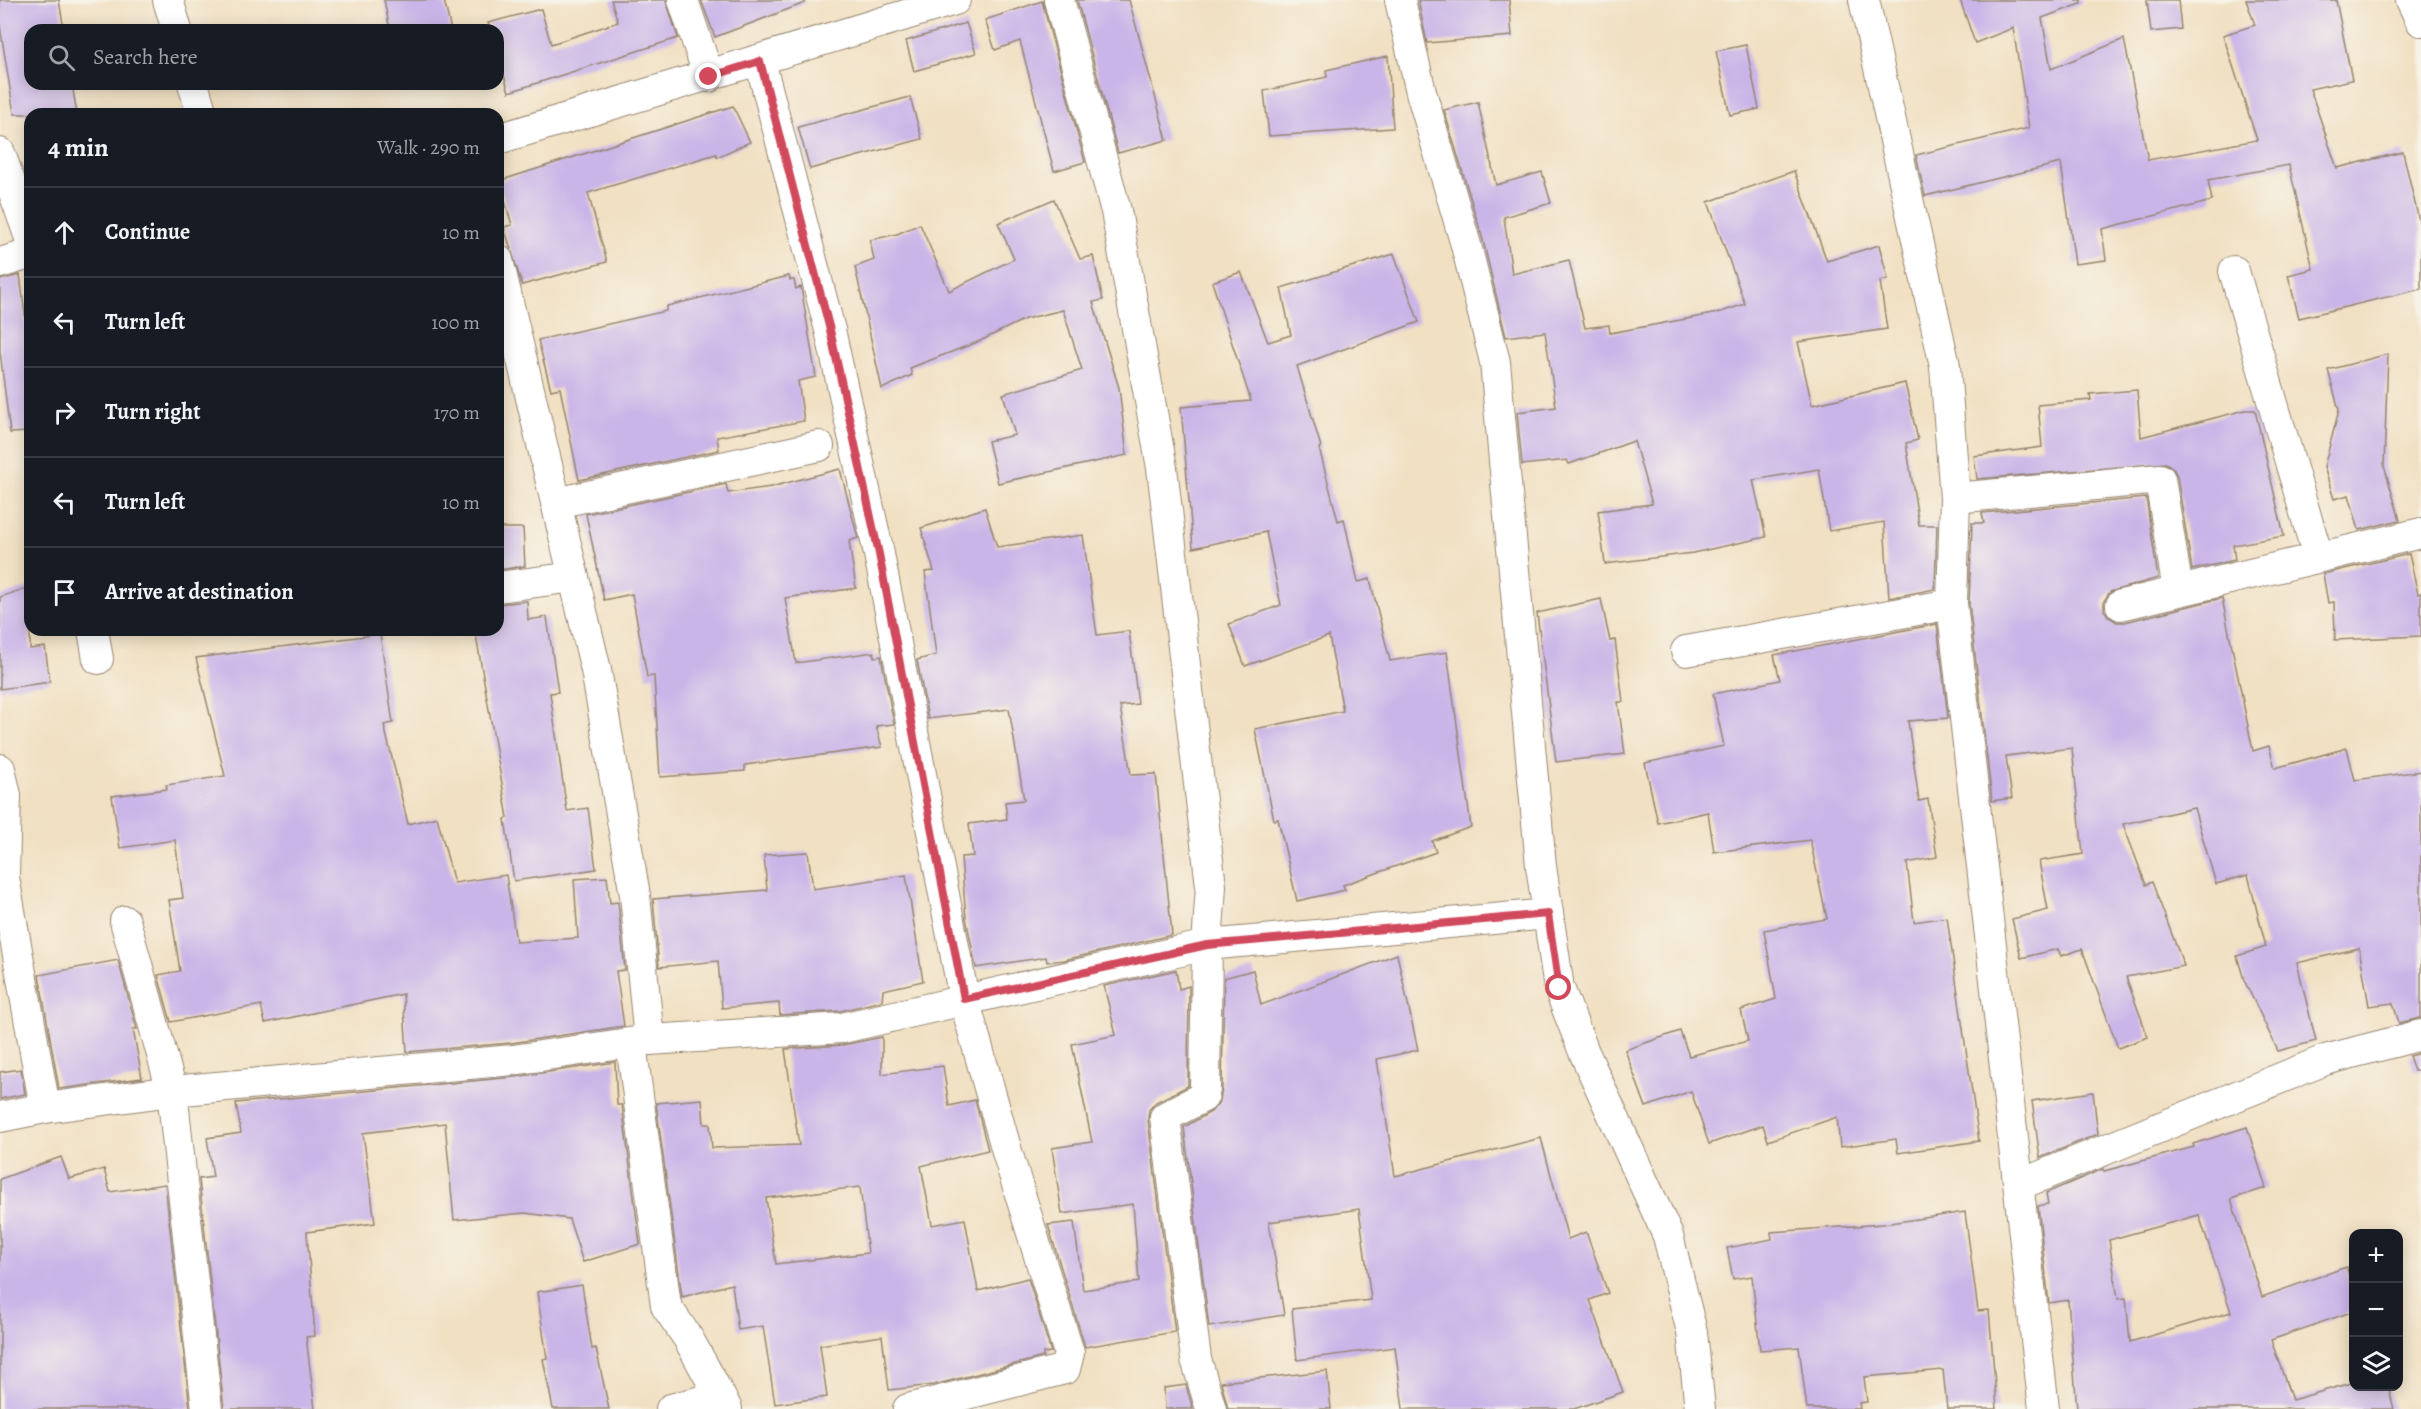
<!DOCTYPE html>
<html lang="en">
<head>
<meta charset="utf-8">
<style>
  :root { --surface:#171b24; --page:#20242c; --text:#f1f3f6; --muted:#9ea1a6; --line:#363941 }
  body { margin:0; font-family:Alegreya,serif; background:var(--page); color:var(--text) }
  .controls { position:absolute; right:18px; bottom:18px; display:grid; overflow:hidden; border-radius:12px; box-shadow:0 3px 15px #0003 }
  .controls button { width:54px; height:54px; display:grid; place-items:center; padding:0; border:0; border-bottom:2px solid var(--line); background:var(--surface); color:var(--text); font:30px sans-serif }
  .stop { position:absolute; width:18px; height:18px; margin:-14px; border:4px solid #d1495b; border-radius:50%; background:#fff }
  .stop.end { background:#d1495b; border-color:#fff; box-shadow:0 2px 6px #0008 }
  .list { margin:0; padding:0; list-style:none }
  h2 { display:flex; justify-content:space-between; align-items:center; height:78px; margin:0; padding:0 24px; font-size:26px }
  h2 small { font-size:20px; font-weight:400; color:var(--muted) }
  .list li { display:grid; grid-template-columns:39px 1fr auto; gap:18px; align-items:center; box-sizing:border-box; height:90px; padding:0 24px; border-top:2px solid var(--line) }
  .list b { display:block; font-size:22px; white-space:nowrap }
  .list em { font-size:20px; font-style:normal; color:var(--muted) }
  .icon { flex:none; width:33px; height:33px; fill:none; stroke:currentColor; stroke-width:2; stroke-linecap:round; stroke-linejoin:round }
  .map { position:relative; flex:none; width:2421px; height:1409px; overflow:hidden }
  .search { position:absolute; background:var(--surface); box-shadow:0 3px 15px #0003; left:24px; top:24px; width:480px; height:66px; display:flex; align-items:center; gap:15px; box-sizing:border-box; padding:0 21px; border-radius:18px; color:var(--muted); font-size:22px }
  .panel { position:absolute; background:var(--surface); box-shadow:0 3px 15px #0003; left:24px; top:108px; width:480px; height:528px; border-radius:18px }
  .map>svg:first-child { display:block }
  .building { fill:#cab5e8; fill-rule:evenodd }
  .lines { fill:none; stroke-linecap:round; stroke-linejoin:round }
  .street-casing { stroke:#968570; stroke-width:32 }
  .street { stroke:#fff; stroke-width:30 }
  .route { stroke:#d1495b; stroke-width:8 }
</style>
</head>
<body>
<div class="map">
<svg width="2421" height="1409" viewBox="0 0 2421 1409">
  <rect width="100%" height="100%" fill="#f7f3e8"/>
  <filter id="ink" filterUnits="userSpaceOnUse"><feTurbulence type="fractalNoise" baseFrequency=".0167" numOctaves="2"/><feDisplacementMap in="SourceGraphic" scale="12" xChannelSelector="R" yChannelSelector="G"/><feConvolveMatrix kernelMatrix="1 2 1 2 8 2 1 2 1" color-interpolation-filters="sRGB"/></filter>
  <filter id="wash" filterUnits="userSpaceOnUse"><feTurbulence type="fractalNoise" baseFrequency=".008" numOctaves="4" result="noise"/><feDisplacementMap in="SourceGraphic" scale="24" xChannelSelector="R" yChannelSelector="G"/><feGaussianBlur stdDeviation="1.35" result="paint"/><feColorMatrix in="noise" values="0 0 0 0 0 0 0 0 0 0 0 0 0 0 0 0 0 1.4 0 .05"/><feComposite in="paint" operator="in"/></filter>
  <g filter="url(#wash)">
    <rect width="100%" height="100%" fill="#f1e0c2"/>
    <g id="blocks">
      <!-- building -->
      <g class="building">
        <polygon points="0,0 59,0 64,30 30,30 30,84 72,84 77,114 14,114 0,26"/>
        <polygon points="384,0 444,0 451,30 390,30"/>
        <polygon points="611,0 666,0 678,38 509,92 498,56 498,30 490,30 488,23 541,9 551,44 618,22"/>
        <polygon points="701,0 805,0 805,3 715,37"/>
        <polygon points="1077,0 1129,0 1167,140 1118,153"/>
        <polygon points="1418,0 1509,0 1512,36 1427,43"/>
        <polygon points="1960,0 2081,0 2081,4 2042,18 2051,69 2124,39 2148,160 2257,140 2223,35 2255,25 2246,0 2336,0 2352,80 2310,89 2337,168 2403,152 2421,229 2421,289 2299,318 2288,275 2313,269 2289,165 2208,180 2212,201 2102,229 2106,260 2075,264 2061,163 1925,196 1916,155 2029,128 2013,28 1975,43"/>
        <polygon points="2147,0 2178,0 2181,29 2151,32"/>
        <polygon points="1042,1 1085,162 1054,171 1020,41 995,50 985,20"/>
        <polygon points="966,23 976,53 914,71 906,41"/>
        <polygon points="1746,45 1759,109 1730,115 1716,51"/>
        <polygon points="1388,56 1393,128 1269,136 1264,91 1327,77 1326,70"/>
        <polygon points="910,97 922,139 810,169 798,127"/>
        <polygon points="1478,102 1496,185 1542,172 1551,203 1504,217 1512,274 1569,260 1585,328 1609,325 1610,333 1718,313 1745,304 1708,202 1794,171 1827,261 1879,245 1888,279 1880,281 1887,329 1798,342 1812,405 1905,383 1918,440 1906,443 1919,525 1937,525 1935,589 1889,598 1884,522 1829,531 1819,469 1753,480 1766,537 1693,553 1605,564 1598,511 1652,504 1634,441 1569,464 1567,460 1522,465 1517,412 1556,407 1545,332 1506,337 1483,240 1444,110"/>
        <polygon points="733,106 750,142 717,157 716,154 588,193 607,262 522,285 504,227 512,225 499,181"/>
        <polygon points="1054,199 1080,259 1093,256 1103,300 1093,302 1119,388 1127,455 998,483 988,441 1015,435 1003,394 1082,370 1063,310 1025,319 980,341 910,368 912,375 882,389 855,267 874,260 870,240 897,234 920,224 949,291 1014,259 998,223"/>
        <polygon points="1394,254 1419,322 1297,366 1321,447 1319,448 1338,521 1344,519 1358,582 1370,579 1390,661 1447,652 1471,827 1432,841 1436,852 1343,885 1345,890 1297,901 1278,819 1274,820 1255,729 1343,711 1329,636 1245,666 1229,624 1281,605 1266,532 1193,548 1181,407 1251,401 1212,282 1241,272 1268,342 1291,335 1281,288"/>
        <polygon points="20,275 30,353 30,432 10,433 0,352 0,280"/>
        <polygon points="789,276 790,280 794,280 796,289 801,287 816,377 798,381 804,421 717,437 719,450 579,480 560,388 551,390 538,340 666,311 667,306"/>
        <polygon points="2388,354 2384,466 2400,520 2359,530 2349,495 2334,499 2324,467 2339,410 2328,370"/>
        <polygon points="2137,390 2141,437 2245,410 2255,410 2284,536 2233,545 2235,560 2192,570 2177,476 2173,468 2166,463 1977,479 1974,456 2042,447 2038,405 2091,400 2090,394"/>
        <polygon points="840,469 858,538 849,541 856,588 785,598 796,663 874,652 874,657 881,656 894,724 876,726 882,747 745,765 745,771 660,777 654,676 647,677 632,594 604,600 586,514 726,484 728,493 771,487"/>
        <polygon points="2146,498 2158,578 2110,592 2104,601 2104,610 2109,617 2117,622 2125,622 2222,598 2253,751 2269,746 2275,768 2347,748 2355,780 2421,771 2421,1018 2399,1023 2393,1003 2369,1006 2359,948 2297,963 2316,1041 2278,1051 2244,980 2237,956 2266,947 2248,875 2216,884 2194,808 2123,824 2146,885 2152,882 2184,966 2126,977 2148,1037 2118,1048 2082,949 2061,956 2058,949 2021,958 2012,919 2048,910 2039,861 2083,854 2072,748 2006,756 2012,798 1992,801 1969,603 1972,523 1984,523 1982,513"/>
        <polygon points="985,508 997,547 1083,535 1097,635 1129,631 1138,704 1120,706 1131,775 1156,774 1172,935 1064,960 1047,962 1046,957 976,968 966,918 961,857 973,856 969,824 1007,819 1005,802 1024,800 1009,709 928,719 917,660 936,655 925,572 934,571 921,528"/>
        <polygon points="498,528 523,528 525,566 498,570"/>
        <polygon points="2409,554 2418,594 2421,593 2421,636 2335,640 2334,602 2328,603 2323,574"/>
        <polygon points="30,587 30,649 45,647 50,682 0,689 0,597"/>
        <polygon points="1601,599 1610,641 1615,640 1623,702 1618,702 1625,754 1556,762 1537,613"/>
        <polygon points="527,601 528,620 547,617 558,692 550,693 567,811 588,808 596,869 514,881 505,819 508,818 475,630 498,630 498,604"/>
        <polygon points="1937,624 1948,718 1908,721 1919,801 1928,799 1937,857 1907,863 1914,922 1947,917 1979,1141 1898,1153 1896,1139 1840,1147 1837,1117 1768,1141 1763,1125 1709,1144 1691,1091 1646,1107 1625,1050 1680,1031 1689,1056 1748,1041 1741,1010 1776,999 1764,930 1827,919 1810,840 1714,852 1708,812 1658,823 1645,763 1724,746 1713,694 1780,680 1774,655"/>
        <polygon points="380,634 393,723 384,725 408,824 437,817 454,883 506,875 516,942 578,938 574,879 607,877 610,903 618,902 625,970 616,971 624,1026 511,1043 407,1052 403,994 265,1023 261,1005 171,1022 158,975 180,971 169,900 183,898 175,840 120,848 112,796 167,789 166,785 225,776 196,658"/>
        <polygon points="808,852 813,889 906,875 923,981 883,990 882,1001 840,1011 780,1015 779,1003 722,1008 718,961 659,967 653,899 767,890 764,855"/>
        <polygon points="1397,954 1418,1050 1377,1059 1395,1176 1541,1138 1568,1239 1586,1232 1608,1293 1590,1300 1623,1392 1574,1409 1403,1409 1395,1347 1297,1360 1292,1309 1371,1300 1359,1209 1269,1222 1284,1315 1209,1327 1184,1127 1211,1112 1220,1101 1222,1089 1224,978 1253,970 1261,1005"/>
        <polygon points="118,960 137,1029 133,1029 142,1078 59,1089 39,975"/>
        <polygon points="1176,970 1179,989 1189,986 1188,1086 1156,1102 1149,1110 1148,1119 1175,1332 1085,1347 1048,1225 1074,1222 1083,1290 1139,1282 1133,1204 1062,1214 1052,1148 1092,1142 1072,1044 1116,1035 1104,986"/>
        <path d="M882,1037v37l61,-8 6,40 26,-6 13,50 -67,16 11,59 33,-6 13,72 50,-13 23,74 -8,1v4l-109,28 -45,5 -7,-54 -62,9 7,52 -52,7 -12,-78 -25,4 -6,-46 -50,13 -26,-194 46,-4 2,25h6l2,24 87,-3 -14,-96 58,-4zM860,1187l8,66 -92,11 -10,-66z"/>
        <polygon points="2421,1053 2421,1070 2414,1071 2409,1056"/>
        <polygon points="615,1062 617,1105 622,1105 640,1244 583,1262 569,1219 525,1213 454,1220 445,1123 363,1133 375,1223 307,1232 315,1336 306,1337 315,1409 224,1409 199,1179 213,1177 207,1138 241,1133 236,1103 515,1077"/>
        <polygon points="21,1069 25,1094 0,1099 0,1072"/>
        <polygon points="2093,1092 2098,1134 2040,1158 2032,1101"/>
        <path d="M2247,1127l19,61 -35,11 31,98 84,-30 8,22v22l-83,29 21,60 62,-18v4h34l6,23h-317l-9,-109 -19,3 -11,-97 10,-2 -2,-11 57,-24 1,2 90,-24 -1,-3zM2199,1215l32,97 -101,30 -4,-44 -8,1 -9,-59z"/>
        <polygon points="61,1157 69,1179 104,1169 110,1192 165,1184 190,1409 0,1409 0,1179"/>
        <polygon points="1965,1212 1978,1311 1989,1310 1997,1409 1947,1409 1943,1370 1864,1377 1867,1402 1859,1403 1860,1409 1807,1409 1799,1347 1760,1350 1752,1276 1733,1279 1727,1248 1772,1239 1771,1232 1883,1224"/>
        <polygon points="582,1285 592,1349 596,1348 609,1409 553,1409 543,1359 547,1358 537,1292"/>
        <polygon points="1327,1371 1331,1409 1228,1409 1221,1382"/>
        <polygon points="1186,1385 1193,1409 1165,1409 1164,1388"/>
      </g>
    </g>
  </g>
  <g filter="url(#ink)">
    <use href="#blocks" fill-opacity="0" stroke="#968570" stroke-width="1.5"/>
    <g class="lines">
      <defs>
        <g id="street">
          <polyline points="168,0 177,30"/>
          <polyline points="683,0 709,77"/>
          <polyline points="1400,0 1421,92 1466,245 1495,362 1541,866 1559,988 1584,1052 1668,1236 1692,1332 1700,1409"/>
          <polyline points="1864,0 1945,366 1955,498 1952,604 2044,1409"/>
          <polyline points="2411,0 2421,21"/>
          <polyline points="760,61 830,330 879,554 964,999 1008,1155 1069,1353 1065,1369 908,1409"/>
          <polyline points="193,84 202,114"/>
          <polyline points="498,139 955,0"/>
          <polyline points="0,153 30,238"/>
          <polyline points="498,260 596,670 635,895 649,1040"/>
          <polyline points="0,263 30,254"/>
          <polyline points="2234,271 2318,557"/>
          <polyline points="1955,498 2160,479 2178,591"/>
          <polyline points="556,503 819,446"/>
          <polyline points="498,587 574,577"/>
          <polyline points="2121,605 2421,533"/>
          <polyline points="93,630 98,659"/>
          <polyline points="1686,651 1952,604"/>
          <polyline points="0,769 6,795 4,877 45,1108"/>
          <polyline points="125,921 172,1091 207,1409"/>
          <polyline points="631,1043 666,1306 688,1338 727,1409"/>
          <polyline points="0,1117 45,1108 172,1091 513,1060 649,1040 842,1028 1207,945 1211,886 1162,468 1116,211 1059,0"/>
          <polyline points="2019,1185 2325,1060 2421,1035"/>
          <polyline points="671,1409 720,1396"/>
          <polyline points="1211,1409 1196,1359 1165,1117 1203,1097 1205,1089 1207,945 1548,914"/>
        </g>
      </defs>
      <!-- street casing -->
      <use href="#street" class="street-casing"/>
      <!-- street -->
      <use href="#street" class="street"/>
    </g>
  </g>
  <g class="lines" filter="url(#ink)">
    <!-- route -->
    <polyline class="route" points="709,77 760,61 830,330 879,554 964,999 1207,945 1548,914 1559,988"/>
  </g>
</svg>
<div class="controls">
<button>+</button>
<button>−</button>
<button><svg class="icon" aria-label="layers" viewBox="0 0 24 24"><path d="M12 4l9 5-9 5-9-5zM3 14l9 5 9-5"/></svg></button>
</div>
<div class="stop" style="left:1559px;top:988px"></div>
<div class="stop end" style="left:709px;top:77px"></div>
<div class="search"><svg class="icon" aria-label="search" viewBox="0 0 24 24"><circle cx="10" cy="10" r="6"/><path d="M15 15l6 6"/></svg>Search here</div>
<section class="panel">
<h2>4 min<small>Walk · 290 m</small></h2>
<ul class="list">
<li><svg class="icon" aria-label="ahead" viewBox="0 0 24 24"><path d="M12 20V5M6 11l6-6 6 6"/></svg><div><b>Continue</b></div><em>10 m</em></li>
<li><svg class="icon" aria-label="left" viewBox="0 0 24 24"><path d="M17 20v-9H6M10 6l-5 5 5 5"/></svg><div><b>Turn left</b></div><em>100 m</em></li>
<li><svg class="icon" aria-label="right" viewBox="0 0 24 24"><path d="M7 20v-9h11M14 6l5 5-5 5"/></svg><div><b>Turn right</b></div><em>170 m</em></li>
<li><svg class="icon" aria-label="left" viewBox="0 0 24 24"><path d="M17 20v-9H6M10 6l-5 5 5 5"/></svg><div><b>Turn left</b></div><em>10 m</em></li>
<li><svg class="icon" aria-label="arrive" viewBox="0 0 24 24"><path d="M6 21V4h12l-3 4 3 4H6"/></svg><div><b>Arrive at destination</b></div></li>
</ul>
</section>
</div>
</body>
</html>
